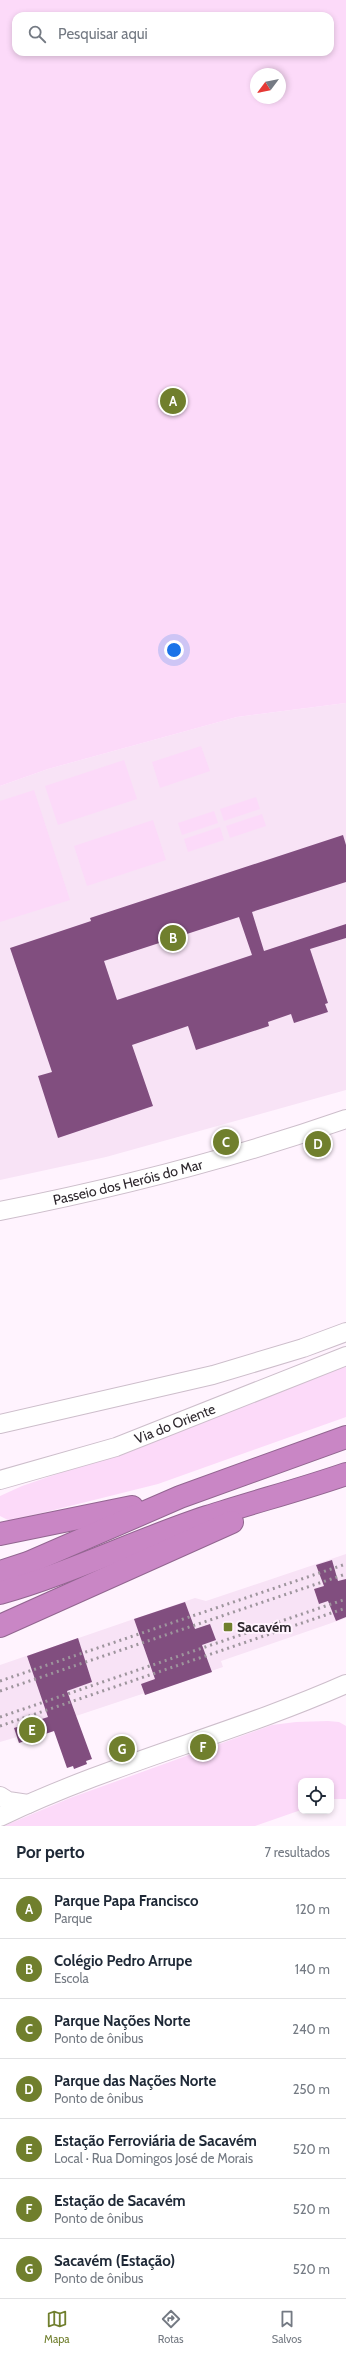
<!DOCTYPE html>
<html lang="pt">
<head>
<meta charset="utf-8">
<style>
  :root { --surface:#fff; --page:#f2f2f3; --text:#1f2937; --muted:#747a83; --line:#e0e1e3; --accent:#707f2d }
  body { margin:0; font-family:Cabin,sans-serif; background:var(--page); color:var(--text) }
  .controls { position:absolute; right:12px; bottom:12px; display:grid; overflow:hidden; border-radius:8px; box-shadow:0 2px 6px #0003 }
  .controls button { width:36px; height:36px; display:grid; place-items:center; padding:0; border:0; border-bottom:1px solid var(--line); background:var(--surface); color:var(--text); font:20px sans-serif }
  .compass { position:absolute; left:250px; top:68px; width:36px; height:36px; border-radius:50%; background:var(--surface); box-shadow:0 2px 6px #0003; rotate:238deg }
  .you { position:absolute; left:174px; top:650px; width:14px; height:14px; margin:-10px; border:3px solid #fff; border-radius:50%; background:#1a73e8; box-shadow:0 0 0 6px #1a73e833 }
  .badge { display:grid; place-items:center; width:26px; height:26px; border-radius:50%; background:var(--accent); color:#fff; font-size:13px; font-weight:700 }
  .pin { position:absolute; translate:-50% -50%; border:2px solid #fff; box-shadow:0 1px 4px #0006 }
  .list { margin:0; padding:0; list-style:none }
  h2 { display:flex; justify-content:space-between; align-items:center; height:52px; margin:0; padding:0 16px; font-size:17px }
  h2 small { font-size:13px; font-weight:400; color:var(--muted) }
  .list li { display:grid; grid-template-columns:26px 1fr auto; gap:12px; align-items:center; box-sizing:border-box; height:60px; padding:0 16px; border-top:1px solid var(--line) }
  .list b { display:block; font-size:15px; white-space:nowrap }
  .list p { margin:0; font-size:13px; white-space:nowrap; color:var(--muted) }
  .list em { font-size:13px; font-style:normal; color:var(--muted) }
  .icon { flex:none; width:22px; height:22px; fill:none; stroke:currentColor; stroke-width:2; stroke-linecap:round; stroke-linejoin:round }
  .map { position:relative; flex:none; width:346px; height:1826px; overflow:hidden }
  .search { position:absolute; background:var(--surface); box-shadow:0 2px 6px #0003; left:12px; right:12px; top:12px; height:44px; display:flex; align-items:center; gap:10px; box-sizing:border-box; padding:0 14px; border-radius:12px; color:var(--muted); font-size:15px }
  .sheet { height:472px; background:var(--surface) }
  nav { display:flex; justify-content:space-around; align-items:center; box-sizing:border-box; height:56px; border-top:1px solid var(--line); background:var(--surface); font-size:11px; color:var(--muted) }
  nav a { display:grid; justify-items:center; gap:2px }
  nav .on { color:var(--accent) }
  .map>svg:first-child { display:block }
  .built { fill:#f8e3f6 }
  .green { fill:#fcdaf9; fill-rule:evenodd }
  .building { fill:#814e7f; fill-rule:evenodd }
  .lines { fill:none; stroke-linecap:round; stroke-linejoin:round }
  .minor-casing { stroke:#cdbecb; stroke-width:20 }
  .highway-casing { stroke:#926590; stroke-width:24 }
  .minor { stroke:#fff; stroke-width:18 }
  .highway { stroke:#c986c5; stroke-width:22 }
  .rail { stroke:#9e959d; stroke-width:3; stroke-dasharray:2 4; stroke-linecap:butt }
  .poi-dot { fill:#707f2d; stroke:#fff3fe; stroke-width:1.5 }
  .labels { text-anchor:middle; stroke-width:4; stroke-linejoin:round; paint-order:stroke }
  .street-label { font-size:14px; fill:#2d272d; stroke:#fff3fe }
  .poi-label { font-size:14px; font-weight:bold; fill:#2d272d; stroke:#fff3fe; text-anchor:start }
</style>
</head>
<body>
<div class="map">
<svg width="346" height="1826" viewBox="0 0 346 1826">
  <rect width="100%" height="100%" fill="#fff3fe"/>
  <!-- built -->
  <g class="built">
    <polygon points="346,703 346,1090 106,1157 0,1180 0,786 48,769 237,717"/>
    <polygon points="346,1554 346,1618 221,1661 223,1667 76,1716 54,1731 19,1743 17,1737 0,1742 0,1665 195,1598 206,1601"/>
  </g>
  <!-- green -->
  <g class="green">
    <path d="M0,0h346v703l-109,14 -189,52 -48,17zM16,16h314v36h-314zM256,74h24v24h-24z"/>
    <polygon points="201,746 210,771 160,788 152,762"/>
    <polygon points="124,760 137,799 58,825 45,786"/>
    <polygon points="34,790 70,900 0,922 0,801"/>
    <polygon points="256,797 260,809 224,821 220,809"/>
    <polygon points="214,811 218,823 182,835 178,823"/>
    <polygon points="262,814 266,826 230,838 226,826"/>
    <polygon points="153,820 166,860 87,886 74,846"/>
    <polygon points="220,827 224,840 188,852 184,839"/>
    <polygon points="346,1365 346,1417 158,1484 10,1521 0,1516 0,1496 22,1486 118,1453"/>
    <polygon points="328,1721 339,1722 346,1726 346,1799 331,1799 331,1781 301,1781 301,1810 255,1826 4,1826 70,1798 272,1725 296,1722"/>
  </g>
  <!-- building -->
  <g class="building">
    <path d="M343,835l3,10v37l-94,30 12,39 82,-27v14l-36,11 18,54 -3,1 3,8 -34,11 -3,-9 -23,8 1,4 -73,24 -8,-24 -56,19 21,61 -95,32 -20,-62 14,-4 -42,-124 81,-27 -1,-3zM239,917l13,38 -135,45 -13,-39z"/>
    <polygon points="332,1560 338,1581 346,1579 346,1617 336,1621 328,1601 319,1604 314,1589 324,1586 316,1565"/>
    <polygon points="185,1602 195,1629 210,1624 216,1640 202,1645 212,1672 145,1695 141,1684 155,1679 134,1619"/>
    <polygon points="78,1638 92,1682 67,1691 92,1759 86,1761 87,1764 74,1769 73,1766 67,1768 54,1731 19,1743 14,1728 48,1717 27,1656"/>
  </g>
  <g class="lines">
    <defs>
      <g id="minor">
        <path id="s1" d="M0,1211c117,-23 234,-53 346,-92"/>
        <polyline points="0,1424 213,1375 303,1348 346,1332"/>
        <path id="s2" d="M0,1480l116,-33 230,-91"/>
        <polyline points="0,1796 8,1801 28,1804"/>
        <path d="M0,1817c112,-54 233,-83 346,-133"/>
      </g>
      <g id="highway">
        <polyline points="0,1534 132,1507"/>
        <polyline points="0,1572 28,1563 180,1497 346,1437"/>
        <path d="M0,1593c71,-20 137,-53 207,-76 46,-15 93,-27 139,-43"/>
        <polyline points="0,1626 232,1522"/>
      </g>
    </defs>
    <!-- minor casing -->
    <use href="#minor" class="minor-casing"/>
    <!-- highway casing -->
    <use href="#highway" class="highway-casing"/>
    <!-- minor -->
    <use href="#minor" class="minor"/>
    <!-- highway -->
    <use href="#highway" class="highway"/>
    <!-- rail -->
    <g class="rail">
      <polyline points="0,1681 346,1564"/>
      <polyline points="0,1691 346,1574"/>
      <polyline points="0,1717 346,1599"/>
      <polyline points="0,1726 346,1608"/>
    </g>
  </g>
  <!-- markers -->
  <rect class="poi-dot" x="223" y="1622" width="10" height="10" rx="2"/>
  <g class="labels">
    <!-- street labels -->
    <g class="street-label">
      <text dy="5" stroke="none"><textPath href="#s1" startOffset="131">Passeio dos Heróis do Mar</textPath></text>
      <text dy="5" stroke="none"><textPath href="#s2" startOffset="184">Via do Oriente</textPath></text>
    </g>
    <!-- poi labels -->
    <g class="poi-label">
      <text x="237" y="1632">Sacavém</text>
    </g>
  </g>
</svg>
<div class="controls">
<button><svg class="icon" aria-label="locate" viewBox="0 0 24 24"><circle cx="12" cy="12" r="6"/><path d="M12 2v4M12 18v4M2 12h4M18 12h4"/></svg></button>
</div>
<svg class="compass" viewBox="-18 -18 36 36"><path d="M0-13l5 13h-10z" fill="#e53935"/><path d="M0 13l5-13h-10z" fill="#747a83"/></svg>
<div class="you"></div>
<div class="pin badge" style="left:173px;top:401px">A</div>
<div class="pin badge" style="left:173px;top:938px">B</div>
<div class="pin badge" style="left:226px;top:1142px">C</div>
<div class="pin badge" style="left:318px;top:1144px">D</div>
<div class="pin badge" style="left:32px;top:1730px">E</div>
<div class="pin badge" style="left:203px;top:1747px">F</div>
<div class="pin badge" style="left:122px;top:1749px">G</div>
<div class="search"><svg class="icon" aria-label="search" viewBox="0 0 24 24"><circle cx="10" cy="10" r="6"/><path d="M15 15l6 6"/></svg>Pesquisar aqui</div>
</div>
<section class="sheet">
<h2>Por perto<small>7 resultados</small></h2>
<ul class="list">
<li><span class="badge">A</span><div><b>Parque Papa Francisco</b><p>Parque</p></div><em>120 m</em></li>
<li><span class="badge">B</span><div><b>Colégio Pedro Arrupe</b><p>Escola</p></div><em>140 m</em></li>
<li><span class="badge">C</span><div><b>Parque Nações Norte</b><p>Ponto de ônibus</p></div><em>240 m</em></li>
<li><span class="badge">D</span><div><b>Parque das Nações Norte</b><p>Ponto de ônibus</p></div><em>250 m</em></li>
<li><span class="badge">E</span><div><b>Estação Ferroviária de Sacavém</b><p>Local · Rua Domingos José de Morais</p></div><em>520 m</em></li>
<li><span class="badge">F</span><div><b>Estação de Sacavém</b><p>Ponto de ônibus</p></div><em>520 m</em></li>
<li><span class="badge">G</span><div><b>Sacavém (Estação)</b><p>Ponto de ônibus</p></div><em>520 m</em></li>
</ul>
</section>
<nav>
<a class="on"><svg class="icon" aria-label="map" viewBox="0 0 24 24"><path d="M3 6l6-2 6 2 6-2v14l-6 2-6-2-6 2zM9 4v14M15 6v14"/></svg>Mapa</a>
<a><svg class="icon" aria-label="directions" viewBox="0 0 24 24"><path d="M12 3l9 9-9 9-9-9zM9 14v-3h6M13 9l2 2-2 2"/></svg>Rotas</a>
<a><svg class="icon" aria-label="saved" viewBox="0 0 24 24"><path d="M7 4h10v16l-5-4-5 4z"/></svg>Salvos</a>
</nav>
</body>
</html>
